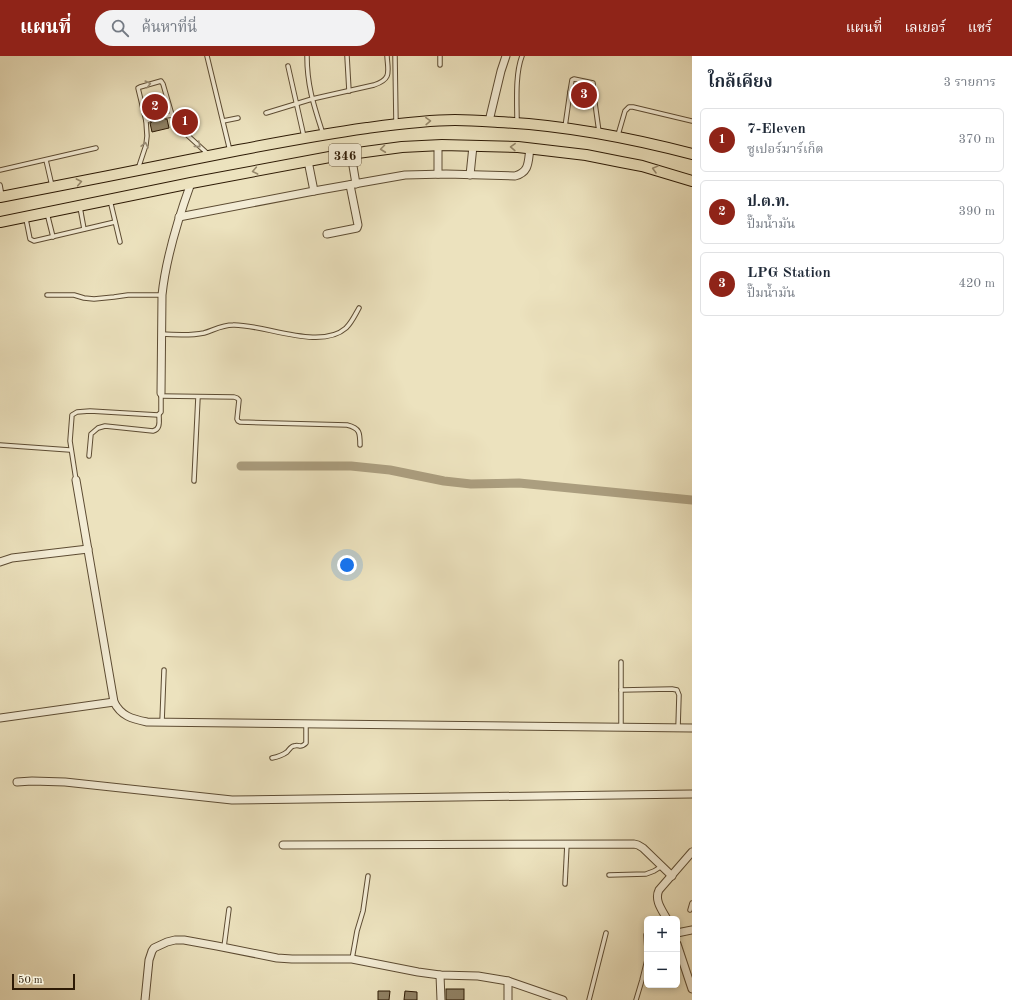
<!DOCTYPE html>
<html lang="th">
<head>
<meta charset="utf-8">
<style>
  :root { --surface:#fff; --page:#f2f2f3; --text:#1f2937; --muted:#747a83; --line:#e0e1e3; --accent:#8f2418 }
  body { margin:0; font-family:"Old Standard TT","Noto Serif Thai",serif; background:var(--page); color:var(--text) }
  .controls { position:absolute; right:12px; bottom:12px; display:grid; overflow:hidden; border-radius:6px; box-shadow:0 2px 6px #0003 }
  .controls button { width:36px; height:36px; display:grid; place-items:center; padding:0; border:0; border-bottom:1px solid var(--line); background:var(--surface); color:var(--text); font:20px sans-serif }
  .scale { position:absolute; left:12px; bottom:10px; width:63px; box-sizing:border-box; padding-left:4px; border:2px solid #2d1a05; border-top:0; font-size:11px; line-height:14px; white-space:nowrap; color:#2d1a05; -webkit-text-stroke:3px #f3ecd5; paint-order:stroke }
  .you { position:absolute; left:347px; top:509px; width:14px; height:14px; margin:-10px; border:3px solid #fff; border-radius:50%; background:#1a73e8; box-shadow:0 0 0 6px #1a73e833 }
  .badge { display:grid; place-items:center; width:26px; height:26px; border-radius:50%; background:var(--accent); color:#fff; font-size:13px; font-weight:700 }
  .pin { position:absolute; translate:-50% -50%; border:2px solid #fff; box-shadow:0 1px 4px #0006 }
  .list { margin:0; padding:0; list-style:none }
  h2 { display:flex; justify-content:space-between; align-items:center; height:52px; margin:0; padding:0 16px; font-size:17px }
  h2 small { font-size:13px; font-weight:400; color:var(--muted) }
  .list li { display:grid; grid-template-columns:26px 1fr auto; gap:12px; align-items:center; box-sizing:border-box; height:64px; margin:0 8px 8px; padding:0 8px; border:1px solid var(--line); border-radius:6px }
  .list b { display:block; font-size:15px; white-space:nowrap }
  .list p { margin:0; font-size:13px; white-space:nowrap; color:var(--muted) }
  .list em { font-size:13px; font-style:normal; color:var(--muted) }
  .icon { flex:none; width:22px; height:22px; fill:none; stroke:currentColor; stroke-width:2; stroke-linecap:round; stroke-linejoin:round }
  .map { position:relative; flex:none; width:692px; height:944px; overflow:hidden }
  header { display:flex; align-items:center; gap:24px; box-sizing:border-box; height:56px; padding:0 20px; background:var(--accent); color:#fff }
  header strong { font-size:19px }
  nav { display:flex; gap:22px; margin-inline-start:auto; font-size:14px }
  .search { width:280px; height:36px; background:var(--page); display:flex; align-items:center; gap:10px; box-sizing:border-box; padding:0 14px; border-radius:22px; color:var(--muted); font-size:15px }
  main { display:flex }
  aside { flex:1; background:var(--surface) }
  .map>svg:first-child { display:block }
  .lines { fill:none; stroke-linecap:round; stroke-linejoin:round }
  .canal { stroke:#ab9e7f; stroke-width:9 }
  .building { fill:#908265; stroke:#2d1a05 }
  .service-casing { stroke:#5d4c33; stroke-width:5.5 }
  .minor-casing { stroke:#5d4c33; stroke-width:9 }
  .primary-casing { stroke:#2d1a05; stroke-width:12 }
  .service { stroke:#f3ecd5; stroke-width:3.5 }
  .minor { stroke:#f3ecd5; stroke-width:7 }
  .primary { stroke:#ece2be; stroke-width:10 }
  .oneway { stroke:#9a8e77 }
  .oneway2 { stroke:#96886b }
  .labels { text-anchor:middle; stroke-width:4; stroke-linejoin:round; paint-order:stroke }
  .shield { fill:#f3ecd5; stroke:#685943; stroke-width:1 }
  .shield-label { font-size:13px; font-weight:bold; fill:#2d1a05 }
</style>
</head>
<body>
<header>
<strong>แผนที่</strong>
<div class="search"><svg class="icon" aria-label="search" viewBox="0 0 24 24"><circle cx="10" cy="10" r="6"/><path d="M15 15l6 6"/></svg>ค้นหาที่นี่</div>
<nav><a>แผนที่</a><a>เลเยอร์</a><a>แชร์</a></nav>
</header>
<main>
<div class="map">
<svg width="692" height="944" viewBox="0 0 692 944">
  <rect width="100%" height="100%" fill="#ece2be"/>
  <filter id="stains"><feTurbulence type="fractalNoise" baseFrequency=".005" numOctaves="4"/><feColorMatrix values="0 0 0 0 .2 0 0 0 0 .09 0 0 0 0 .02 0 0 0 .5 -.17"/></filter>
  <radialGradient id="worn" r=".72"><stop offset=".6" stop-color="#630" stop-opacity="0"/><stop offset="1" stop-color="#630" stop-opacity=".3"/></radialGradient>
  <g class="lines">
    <!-- canal -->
    <polyline class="canal" points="241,410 351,410 390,414 444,425 471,428 519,427 692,444"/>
  </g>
  <!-- building -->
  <g class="building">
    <polygon points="161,38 166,57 163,59 163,61 165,63 167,63 169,72 152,76 150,67 152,66 152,63 151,61 148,61 144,42"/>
    <polygon points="574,40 591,43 591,45 574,43"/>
    <rect x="446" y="933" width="18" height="11"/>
    <polygon points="378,935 390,935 389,944 378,944"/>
    <polygon points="405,935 417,936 417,944 404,944"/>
  </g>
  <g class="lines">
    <defs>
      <g id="service">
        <polyline points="207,0 230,95"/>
        <path d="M307,0c0,30 7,50 16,78"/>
        <polyline points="347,0 349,35"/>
        <polyline points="395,0 396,67"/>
        <polyline points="440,0 440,9"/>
        <polyline points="288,10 304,81"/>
        <polyline points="570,36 572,24 574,23 593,27 594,40"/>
        <path d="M266,57l46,-14 62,-14c18,-6 14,-13 13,-29"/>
        <polyline points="166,60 172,59 185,77 208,98"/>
        <polyline points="146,65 138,32 140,31 161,25 163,28 172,59"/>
        <polyline points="223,65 238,62"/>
        <path d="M517,66c0,-20 -2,-48 5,-66"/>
        <polyline points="565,71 570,36 594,40 599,76"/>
        <polyline points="618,79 625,55 629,51 633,51 692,65"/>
        <polyline points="46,104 52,130"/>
        <polyline points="138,113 146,89 147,80 146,65 149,64"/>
        <polyline points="0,114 96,92"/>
        <polyline points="0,129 2,140"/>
        <polyline points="110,144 120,186"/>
        <polyline points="80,151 84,173"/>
        <polyline points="47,157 53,181"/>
        <polyline points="26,163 30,183 34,185 115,166"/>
        <polyline points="47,239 74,239 84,242 94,243 114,241 128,239 162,239"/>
        <path d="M161,278c14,1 29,2 43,-1 10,-3 18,-8 29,-8 31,-1 87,26 113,3 6,-6 9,-13 13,-20"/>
        <path d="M161,340l73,1 3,1 2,2 -2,19 1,2 2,1 107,3c13,3 13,8 13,20"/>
        <polyline points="0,389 70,394"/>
        <path d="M89,400l2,-22 7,-6 7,-2 48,5c8,-2 6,-10 6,-16"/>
        <polyline points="76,424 70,385 72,359 77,356 90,355 158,359 161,356 161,338"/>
        <polyline points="194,425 198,341"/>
        <polyline points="621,634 672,633 677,634 679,639 678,672"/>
        <polyline points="162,666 164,614"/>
        <polyline points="621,671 621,606"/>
        <path d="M272,702c5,-1 11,-3 15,-6 2,-2 4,-6 7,-6 6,-2 6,3 12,-3v-20"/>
        <polyline points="609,819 646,818 654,815 662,810"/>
        <polyline points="565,828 567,788"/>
        <polyline points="690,854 692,847"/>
        <polyline points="646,879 647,894"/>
        <polyline points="224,891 229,853"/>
        <polyline points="352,903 357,875 363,855 368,820"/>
        <polyline points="589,944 606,877"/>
        <polyline points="636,944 642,924 647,904"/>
      </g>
      <g id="minor">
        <polyline points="489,65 501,15 506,0"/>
        <polyline points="351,98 356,128"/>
        <polyline points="308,105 314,135"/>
        <polyline points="438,118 438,89"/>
        <polyline points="470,119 473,90"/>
        <path d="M179,161l135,-26 91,-16 41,-1 69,2c15,-4 13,-15 15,-28"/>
        <polyline points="327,178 357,172 358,169 350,129"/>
        <path d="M161,337l1,-98c4,-38 16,-76 29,-112"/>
        <path d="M76,424l38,222c7,14 18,17 33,20l545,6"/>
        <polyline points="0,506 12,502 88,493"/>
        <polyline points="0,662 114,646"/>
        <polyline points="17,726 32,725 65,726 232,744 692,738"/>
        <polyline points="283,789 634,788 638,789 643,792 672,820"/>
        <path d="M667,863c-5,-9 -13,-19 -8,-29l33,-38"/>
        <polyline points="677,877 692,874"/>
        <polyline points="677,888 692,933"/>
        <polyline points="440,919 441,944"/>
        <polyline points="145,944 149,904 152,895 154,892 167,886 175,884 184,884 217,890 277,902 292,903 352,903 418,916 440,919 478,920 508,925 563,944"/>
        <polyline points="508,944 508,925"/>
      </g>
      <g id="primary">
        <path d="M0,141c80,-15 159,-31 239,-47 42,-8 85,-16 128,-22 30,-4 59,-8 88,-8 14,0 28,1 43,2 66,3 129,15 194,32"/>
        <polyline points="0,166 191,127 335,100 402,91 442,89 518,91 586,99 621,106 642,110 692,125"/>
      </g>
    </defs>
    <!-- service casing -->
    <use href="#service" class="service-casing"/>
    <!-- minor casing -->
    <use href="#minor" class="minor-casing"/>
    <!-- primary casing -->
    <use href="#primary" class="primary-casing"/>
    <!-- service -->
    <use href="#service" class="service"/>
    <!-- minor -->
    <use href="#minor" class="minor"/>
    <!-- primary -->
    <use href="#primary" class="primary"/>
  </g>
  <!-- one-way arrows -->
  <defs><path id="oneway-chevron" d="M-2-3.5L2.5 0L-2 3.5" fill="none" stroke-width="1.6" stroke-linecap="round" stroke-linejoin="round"/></defs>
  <g class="oneway">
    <use href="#oneway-chevron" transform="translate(148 28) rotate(-14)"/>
    <use href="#oneway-chevron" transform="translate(145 89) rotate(-78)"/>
    <use href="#oneway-chevron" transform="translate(198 89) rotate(41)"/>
  </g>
  <g class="oneway2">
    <use href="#oneway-chevron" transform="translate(428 65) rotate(-2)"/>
    <use href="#oneway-chevron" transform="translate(513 91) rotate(-178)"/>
    <use href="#oneway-chevron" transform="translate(383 93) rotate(173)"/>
    <use href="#oneway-chevron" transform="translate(655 113) rotate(-165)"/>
    <use href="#oneway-chevron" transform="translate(255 115) rotate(169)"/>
    <use href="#oneway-chevron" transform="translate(79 126) rotate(-11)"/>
  </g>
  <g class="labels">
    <!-- shield labels -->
    <rect class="shield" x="329" y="88" width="32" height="22" rx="3"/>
    <g class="shield-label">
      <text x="345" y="104">346</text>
    </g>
  </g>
  <rect width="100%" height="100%" filter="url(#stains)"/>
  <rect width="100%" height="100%" fill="url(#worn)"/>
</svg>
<div class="controls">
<button>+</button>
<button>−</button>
</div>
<div class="scale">50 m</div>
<div class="you"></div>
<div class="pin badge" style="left:185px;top:66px">1</div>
<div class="pin badge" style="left:155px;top:51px">2</div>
<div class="pin badge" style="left:584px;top:39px">3</div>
</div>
<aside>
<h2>ใกล้เคียง<small>3 รายการ</small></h2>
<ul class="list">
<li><span class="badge">1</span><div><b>7-Eleven</b><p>ซูเปอร์มาร์เก็ต</p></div><em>370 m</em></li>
<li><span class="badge">2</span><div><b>ป.ต.ท.</b><p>ปั๊มน้ำมัน</p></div><em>390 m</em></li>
<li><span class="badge">3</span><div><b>LPG Station</b><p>ปั๊มน้ำมัน</p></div><em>420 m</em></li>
</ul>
</aside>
</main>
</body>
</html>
